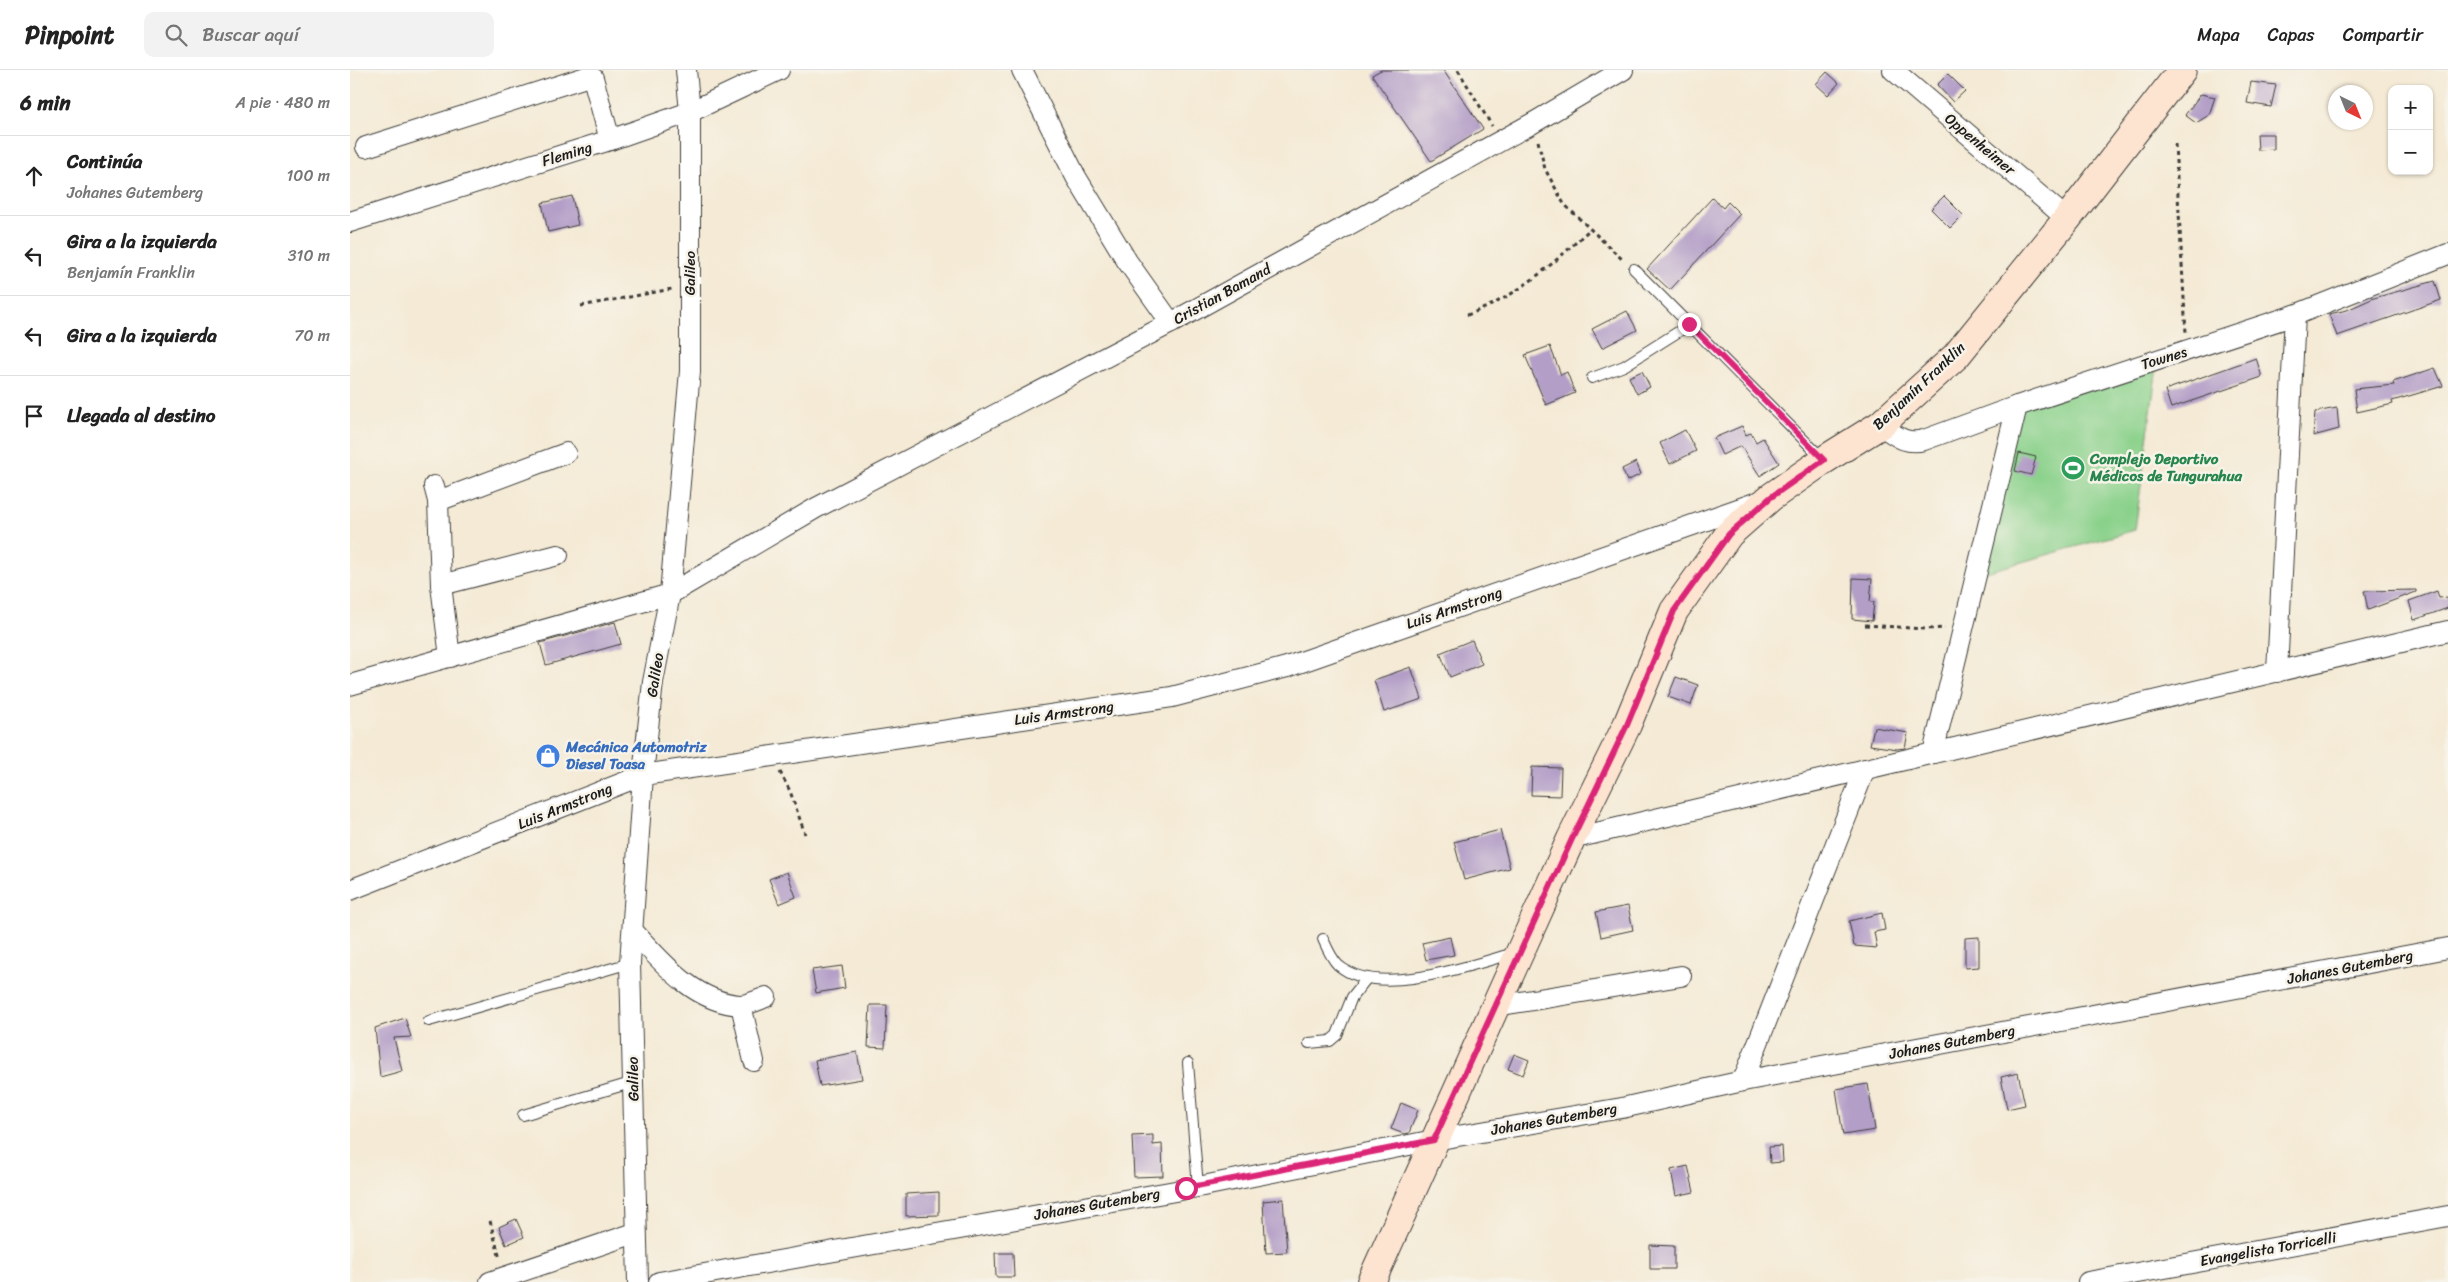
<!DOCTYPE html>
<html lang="es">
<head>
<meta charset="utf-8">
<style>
  :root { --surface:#fff; --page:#f2f2f2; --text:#222; --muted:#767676; --line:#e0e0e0 }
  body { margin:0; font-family:Sriracha,sans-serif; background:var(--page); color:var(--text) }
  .controls { position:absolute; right:15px; top:15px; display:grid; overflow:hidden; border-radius:10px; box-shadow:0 1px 4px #0004 }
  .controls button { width:45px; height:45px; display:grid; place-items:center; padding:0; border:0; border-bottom:1px solid var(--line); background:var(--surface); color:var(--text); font:25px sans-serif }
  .compass { position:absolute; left:1978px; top:15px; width:45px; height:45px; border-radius:50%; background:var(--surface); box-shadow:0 1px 4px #0004; rotate:137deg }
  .stop { position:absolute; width:15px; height:15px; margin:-11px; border:4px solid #db2777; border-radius:50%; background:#fff }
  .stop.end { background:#db2777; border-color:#fff; box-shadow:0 1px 5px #0008 }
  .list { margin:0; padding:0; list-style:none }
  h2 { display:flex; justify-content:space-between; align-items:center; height:65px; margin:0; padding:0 20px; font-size:21px }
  h2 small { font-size:16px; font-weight:400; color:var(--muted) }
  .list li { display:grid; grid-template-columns:32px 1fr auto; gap:15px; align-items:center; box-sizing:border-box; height:80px; padding:0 20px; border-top:1px solid var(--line) }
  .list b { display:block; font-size:19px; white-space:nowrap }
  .list p { margin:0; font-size:16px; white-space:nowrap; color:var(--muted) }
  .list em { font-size:16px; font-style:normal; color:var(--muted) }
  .icon { flex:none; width:28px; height:28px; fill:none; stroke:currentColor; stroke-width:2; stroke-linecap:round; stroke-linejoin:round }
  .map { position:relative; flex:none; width:2098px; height:1212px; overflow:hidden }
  header { display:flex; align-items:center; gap:30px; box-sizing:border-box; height:70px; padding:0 25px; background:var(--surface); border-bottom:1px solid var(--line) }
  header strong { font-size:24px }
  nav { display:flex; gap:28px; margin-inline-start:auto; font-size:18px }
  .search { width:350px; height:45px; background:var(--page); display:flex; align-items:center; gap:12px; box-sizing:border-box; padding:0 18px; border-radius:10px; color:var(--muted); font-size:19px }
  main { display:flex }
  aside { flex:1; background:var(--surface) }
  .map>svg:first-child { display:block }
  .green { fill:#8ad18b; stroke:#537654 }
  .building { fill:#b39ec7 }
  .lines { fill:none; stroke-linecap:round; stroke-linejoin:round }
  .lane-casing { stroke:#3c3b38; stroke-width:12 }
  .street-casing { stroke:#3c3b38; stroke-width:22 }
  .secondary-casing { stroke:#3c3b38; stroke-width:30 }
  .path { stroke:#3c3b38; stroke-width:3; stroke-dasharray:4 4; stroke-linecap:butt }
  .lane { stroke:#fff; stroke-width:10 }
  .street { stroke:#fff; stroke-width:20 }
  .secondary { stroke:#fde4d0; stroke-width:28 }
  .route { stroke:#db2777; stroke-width:6 }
  .labels { text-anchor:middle; stroke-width:5; stroke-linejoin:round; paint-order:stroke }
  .street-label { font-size:15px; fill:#1c1c1c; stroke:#f7f3e8 }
  .leisure-label { font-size:15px; font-weight:bold; fill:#27864d; stroke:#f7f3e8; text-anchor:start }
  .shop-label { font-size:15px; font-weight:bold; fill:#366cbe; stroke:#f7f3e8; text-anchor:start }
</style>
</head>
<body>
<header>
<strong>Pinpoint</strong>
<div class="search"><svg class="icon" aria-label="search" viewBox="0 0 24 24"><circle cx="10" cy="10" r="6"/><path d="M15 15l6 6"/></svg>Buscar aquí</div>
<nav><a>Mapa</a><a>Capas</a><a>Compartir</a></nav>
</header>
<main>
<aside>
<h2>6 min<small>A pie · 480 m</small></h2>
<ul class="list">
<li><svg class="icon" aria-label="ahead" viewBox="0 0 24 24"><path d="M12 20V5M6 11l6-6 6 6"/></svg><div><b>Continúa</b><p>Johanes Gutemberg</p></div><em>100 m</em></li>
<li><svg class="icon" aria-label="left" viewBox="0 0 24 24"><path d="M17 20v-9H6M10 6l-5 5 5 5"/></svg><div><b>Gira a la izquierda</b><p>Benjamín Franklin</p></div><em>310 m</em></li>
<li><svg class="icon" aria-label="left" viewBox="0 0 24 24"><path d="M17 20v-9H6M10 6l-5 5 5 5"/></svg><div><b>Gira a la izquierda</b></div><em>70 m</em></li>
<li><svg class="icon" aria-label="arrive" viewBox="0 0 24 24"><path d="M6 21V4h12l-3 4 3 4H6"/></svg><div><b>Llegada al destino</b></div></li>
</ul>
</aside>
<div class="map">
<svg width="2098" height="1212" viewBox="0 0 2098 1212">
  <rect width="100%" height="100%" fill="#f7f3e8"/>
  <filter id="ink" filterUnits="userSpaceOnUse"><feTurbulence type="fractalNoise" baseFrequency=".02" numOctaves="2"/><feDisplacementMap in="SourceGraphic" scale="10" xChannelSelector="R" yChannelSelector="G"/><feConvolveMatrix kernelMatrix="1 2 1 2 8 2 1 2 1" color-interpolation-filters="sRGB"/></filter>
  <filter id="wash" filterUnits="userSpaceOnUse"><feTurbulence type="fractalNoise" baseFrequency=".0096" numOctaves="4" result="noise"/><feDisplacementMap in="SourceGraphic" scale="20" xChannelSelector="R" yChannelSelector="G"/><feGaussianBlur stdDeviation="1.12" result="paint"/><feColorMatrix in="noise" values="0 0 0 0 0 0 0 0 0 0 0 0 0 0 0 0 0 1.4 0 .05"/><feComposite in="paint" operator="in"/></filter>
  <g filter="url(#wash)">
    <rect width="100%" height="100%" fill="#f4ead5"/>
    <!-- green -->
    <polygon class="green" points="1808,289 1785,460 1626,505 1667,336"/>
    <g id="blocks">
      <!-- building -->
      <g class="building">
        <polygon points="1031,0 1093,0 1133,59 1081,91 1022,5"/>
        <polygon points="1477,2 1489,13 1478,25 1466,14"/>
        <polygon points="1598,4 1615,21 1603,32 1587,15"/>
        <polygon points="1901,12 1926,15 1921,37 1897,33"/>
        <polygon points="1851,24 1865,27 1859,45 1846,53 1835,45"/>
        <polygon points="1907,64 1924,64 1924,79 1908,80"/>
        <polygon points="222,126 228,155 198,162 192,133"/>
        <polygon points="1594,126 1613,145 1600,158 1581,139"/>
        <polygon points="1362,128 1373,138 1378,132 1390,144 1320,220 1297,199"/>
        <polygon points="2085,211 2091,230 1987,266 1979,244 1997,240 2024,228"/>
        <polygon points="1277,241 1287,260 1252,278 1242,259"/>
        <polygon points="1200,276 1211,305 1217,302 1225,323 1196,335 1175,285"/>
        <polygon points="1906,288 1912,307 1821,338 1815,320"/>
        <polygon points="2085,298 2093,316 2042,331 2043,334 2007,342 2004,319 2044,315 2043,312"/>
        <polygon points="1292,301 1300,317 1287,324 1279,307"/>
        <polygon points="1987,338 1989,359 1963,366 1965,342"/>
        <polygon points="1392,356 1396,365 1401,363 1406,372 1413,368 1429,393 1410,406 1391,376 1372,385 1364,368"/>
        <polygon points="1335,360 1346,381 1320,394 1310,373"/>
        <polygon points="1669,383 1686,387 1681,405 1665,401"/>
        <polygon points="1286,392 1291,404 1277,411 1272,399"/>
        <polygon points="1503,508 1522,509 1520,532 1524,532 1522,551 1502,549"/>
        <polygon points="2066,520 2066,522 2018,540 2014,521"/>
        <polygon points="2087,521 2089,528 2098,527 2098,538 2064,550 2059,531"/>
        <polygon points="265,552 271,574 196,595 190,573"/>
        <polygon points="1122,570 1132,594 1100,607 1090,583"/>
        <polygon points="1061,597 1072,629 1034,642 1024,610"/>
        <polygon points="1326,607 1348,615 1341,635 1318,627"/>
        <polygon points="1524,657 1558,663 1555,678 1547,679 1520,675"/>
        <polygon points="1182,697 1211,698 1210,726 1181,725"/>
        <polygon points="1150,760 1160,798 1114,810 1104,772"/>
        <polygon points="437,802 446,827 429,834 419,809"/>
        <polygon points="1278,836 1283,860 1251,867 1246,842"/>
        <polygon points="1532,843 1535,860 1524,862 1527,878 1504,876 1499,851"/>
        <polygon points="1100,867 1104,885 1076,890 1072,873"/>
        <polygon points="1629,867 1629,897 1615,898 1615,868"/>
        <polygon points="492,896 495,918 466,923 462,900"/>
        <polygon points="520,935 537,935 535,978 518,977"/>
        <polygon points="55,948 61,967 44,968 52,1001 30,1007 25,958"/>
        <polygon points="507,982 512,1009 470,1016 465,990"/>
        <polygon points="1164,984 1179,990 1173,1005 1158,999"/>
        <polygon points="1668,1003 1675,1035 1657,1039 1651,1007"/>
        <polygon points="1518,1014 1525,1060 1493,1065 1486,1019"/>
        <polygon points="1051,1033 1068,1040 1059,1063 1054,1064 1041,1059"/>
        <polygon points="803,1065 803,1075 812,1074 813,1106 784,1107 782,1066"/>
        <polygon points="1432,1076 1433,1092 1420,1093 1419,1077"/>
        <polygon points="1338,1096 1344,1122 1326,1126 1321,1100"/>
        <polygon points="589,1122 589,1145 556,1146 556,1124"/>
        <polygon points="933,1129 937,1182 916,1183 913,1131"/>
        <polygon points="166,1149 174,1167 156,1175 149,1157"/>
        <polygon points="1300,1175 1324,1176 1324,1199 1300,1199"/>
        <polygon points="645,1183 663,1183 664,1207 646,1207"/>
      </g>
    </g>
  </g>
  <g filter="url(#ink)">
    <use href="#blocks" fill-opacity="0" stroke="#3c3b38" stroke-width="1"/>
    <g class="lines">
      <defs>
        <g id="lane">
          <polyline points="1284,199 1473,389"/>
          <polyline points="1242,308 1274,296 1339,255"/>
          <path d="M973,869c4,9 8,19 15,26 39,34 133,0 176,-12"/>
          <polyline points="79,951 280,893"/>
          <polyline points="959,973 980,971 987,965 1002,927 1017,908"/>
          <polyline points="838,993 848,1117"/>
          <polyline points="173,1045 284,1012"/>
        </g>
        <g id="street">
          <polyline points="672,0 726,107 777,191 821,253"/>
          <polyline points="1543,0 1717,149"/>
          <polyline points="16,77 239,6 243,8 260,70"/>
          <polyline points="0,152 260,70 340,42 429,0"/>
          <path d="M1530,355c16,10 24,20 44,15l93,-34 278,-91 153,-61"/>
          <polyline points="84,416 88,431 91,515 100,587"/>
          <polyline points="88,431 216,383"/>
          <polyline points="91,515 208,485"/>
          <polyline points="1927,602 1945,245"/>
          <polyline points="0,615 320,524 466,438 821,253 1183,53 1273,0"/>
          <polyline points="1583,683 1667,336"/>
          <polyline points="1221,769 2098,561"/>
          <polyline points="0,820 293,705 822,627 937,597 1411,431"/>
          <path d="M283,861c29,31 61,71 107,74 8,0 18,-5 26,-8"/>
          <polyline points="391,935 404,991"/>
          <polyline points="1145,936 1331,906"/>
          <polyline points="1393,1011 1515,699"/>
          <polyline points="140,1212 285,1163"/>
          <polyline points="288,1212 280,893 293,705 303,612 320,524 340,301 340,42 336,0"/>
          <polyline points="309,1212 848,1117 1084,1070 1272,1038 1393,1011 2098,878"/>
          <polyline points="1738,1212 2098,1146"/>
        </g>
        <polyline id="secondary" points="1021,1212 1221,769 1277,655 1324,541 1379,464 1421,427 1474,390 1530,355 1606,286 1717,149 1832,0"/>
      </defs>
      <!-- lane casing -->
      <use href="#lane" class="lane-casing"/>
      <!-- street casing -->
      <use href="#street" class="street-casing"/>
      <!-- secondary casing -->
      <use href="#secondary" class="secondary-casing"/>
      <!-- path -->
      <g class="path">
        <polyline points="1108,0 1142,56"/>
        <polyline points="1188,71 1195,99 1214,134 1274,191"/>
        <polyline points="1825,74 1836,263"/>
        <polyline points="231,236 322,219"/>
        <path d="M1117,245c49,-17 85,-50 122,-85"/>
        <polyline points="1515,555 1576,559 1595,558"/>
        <polyline points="430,702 440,721 455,764"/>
        <polyline points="140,1151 150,1189"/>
      </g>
      <!-- lane -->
      <use href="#lane" class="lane"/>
      <!-- street -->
      <use href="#street" class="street"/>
      <!-- secondary -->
      <use href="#secondary" class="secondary"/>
    </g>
  </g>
  <g class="lines" filter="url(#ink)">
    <!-- route -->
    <polyline class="route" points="836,1118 1084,1070 1222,769 1277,655 1324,541 1379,464 1421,427 1474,390 1339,254"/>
  </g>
  <!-- icons -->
  <defs>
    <symbol id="stadium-disc" viewBox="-11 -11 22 22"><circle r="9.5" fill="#2e9e5b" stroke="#f7f3e8"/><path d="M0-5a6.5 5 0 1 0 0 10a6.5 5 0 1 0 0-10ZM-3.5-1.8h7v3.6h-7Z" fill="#fff"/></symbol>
    <symbol id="shop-disc" viewBox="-11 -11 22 22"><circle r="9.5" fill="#3f7fe0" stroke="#f7f3e8"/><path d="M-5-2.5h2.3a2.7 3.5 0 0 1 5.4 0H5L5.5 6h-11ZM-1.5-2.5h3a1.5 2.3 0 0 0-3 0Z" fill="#fff"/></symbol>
  </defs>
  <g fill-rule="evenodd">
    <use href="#stadium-disc" x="1709" y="384" width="28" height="28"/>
    <use href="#shop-disc" x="184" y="672" width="28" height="28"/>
  </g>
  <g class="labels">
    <!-- street labels -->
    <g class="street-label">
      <text transform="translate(1630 74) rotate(40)" y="5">Oppenheimer</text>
      <text transform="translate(217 84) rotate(-17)" y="5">Fleming</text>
      <text transform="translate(340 203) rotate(-90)" y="5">Galileo</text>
      <text transform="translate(872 224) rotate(-29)" y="5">Cristian Bamand</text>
      <text transform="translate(1814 288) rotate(-17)" y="5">Townes</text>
      <text transform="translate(1569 316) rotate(-43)" y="5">Benjamín Franklin</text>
      <text transform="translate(1104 538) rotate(-19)" y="5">Luis Armstrong</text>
      <text transform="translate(305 605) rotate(-81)" y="5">Galileo</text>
      <text transform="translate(714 643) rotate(-8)" y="5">Luis Armstrong</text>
      <text transform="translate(215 736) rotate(-22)" y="5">Luis Armstrong</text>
      <text transform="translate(2000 897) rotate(-11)" y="5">Johanes Gutemberg</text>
      <text transform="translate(1602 972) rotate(-11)" y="5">Johanes Gutemberg</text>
      <text transform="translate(283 1009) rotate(-91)" y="5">Galileo</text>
      <text transform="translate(1204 1049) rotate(-10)" y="5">Johanes Gutemberg</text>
      <text transform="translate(747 1134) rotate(-10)" y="5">Johanes Gutemberg</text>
      <text transform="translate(1918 1179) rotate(-10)" y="5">Evangelista Torricelli</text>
    </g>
    <!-- leisure labels -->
    <g class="leisure-label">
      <text x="1740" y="394">Complejo Deportivo<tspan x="1740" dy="17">Médicos de Tungurahua</tspan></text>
    </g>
    <!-- shop labels -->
    <g class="shop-label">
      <text x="216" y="682">Mecánica Automotriz<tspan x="216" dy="17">Diesel Toasa</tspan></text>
    </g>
  </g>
</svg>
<div class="controls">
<button>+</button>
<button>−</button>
</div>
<svg class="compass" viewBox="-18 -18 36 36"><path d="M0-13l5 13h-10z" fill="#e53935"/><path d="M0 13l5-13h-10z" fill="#767676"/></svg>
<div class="stop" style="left:836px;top:1118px"></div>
<div class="stop end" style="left:1339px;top:254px"></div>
</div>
</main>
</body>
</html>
